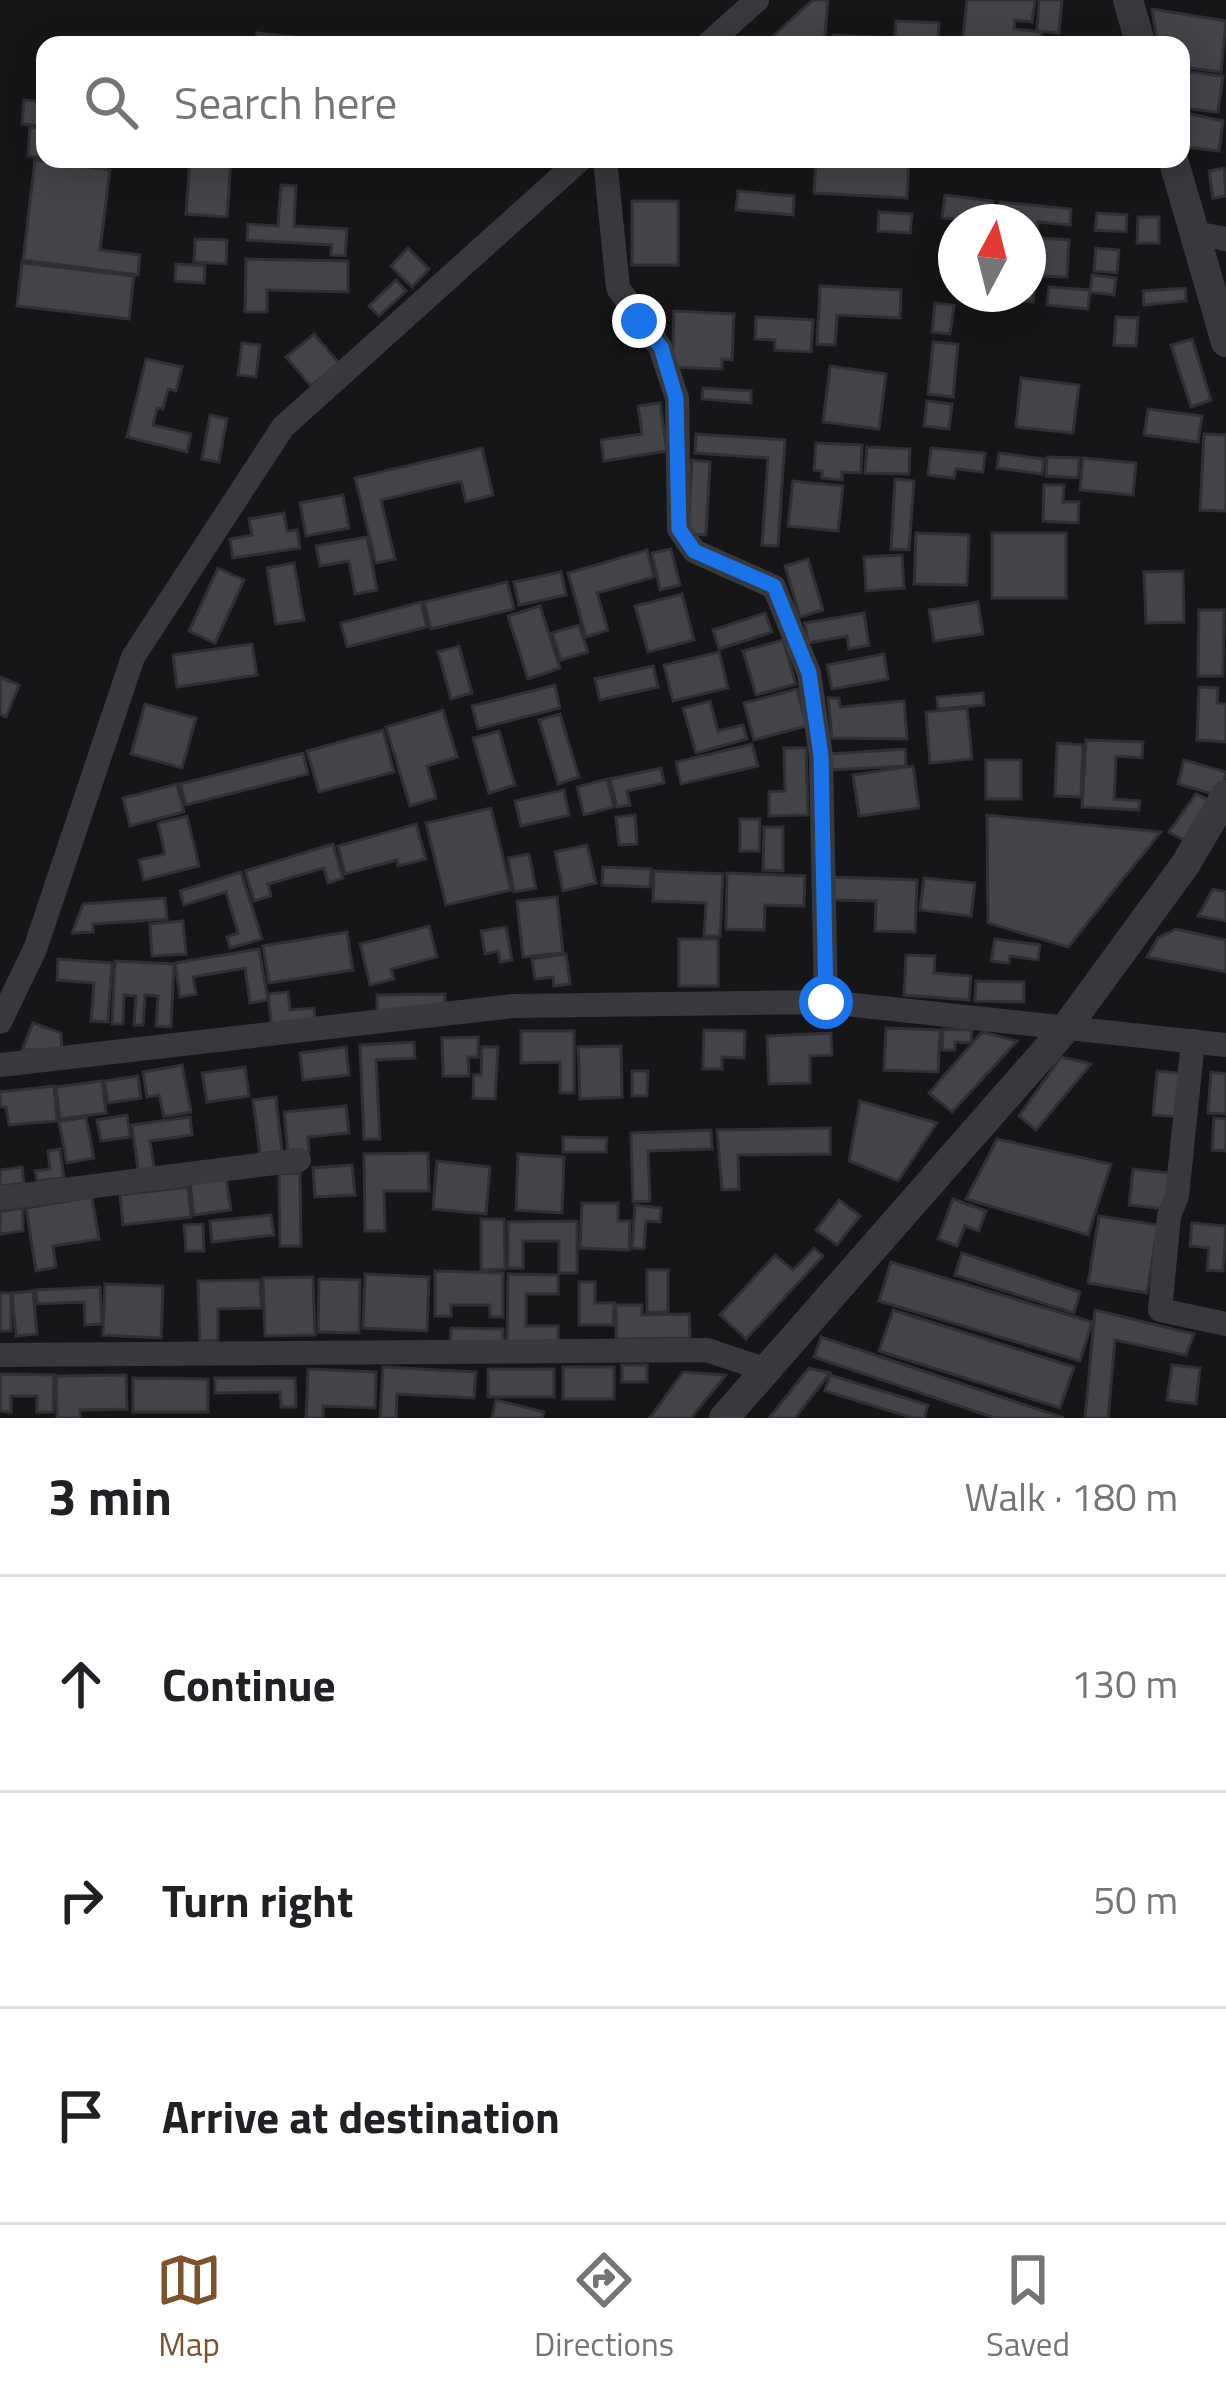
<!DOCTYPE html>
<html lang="en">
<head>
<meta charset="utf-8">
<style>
  :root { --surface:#fff; --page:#f6f6f6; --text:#202124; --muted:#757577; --line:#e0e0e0; --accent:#7d532d }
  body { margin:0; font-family:"Titillium Web",sans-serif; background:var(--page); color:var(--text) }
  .compass { position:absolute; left:938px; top:204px; width:108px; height:108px; border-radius:50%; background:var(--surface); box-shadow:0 6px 30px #0003; rotate:7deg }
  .stop { position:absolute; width:36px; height:36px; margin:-27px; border:9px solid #1a73e8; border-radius:50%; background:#fff }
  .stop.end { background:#1a73e8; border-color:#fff; box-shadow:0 3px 12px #0008 }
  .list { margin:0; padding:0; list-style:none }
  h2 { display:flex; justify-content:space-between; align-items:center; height:156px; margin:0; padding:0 48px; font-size:51px }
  h2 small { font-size:39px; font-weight:400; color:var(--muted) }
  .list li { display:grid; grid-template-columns:78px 1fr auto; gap:36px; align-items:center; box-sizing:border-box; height:216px; padding:0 48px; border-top:3px solid var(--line) }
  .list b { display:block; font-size:45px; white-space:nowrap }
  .list em { font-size:39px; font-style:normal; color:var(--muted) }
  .icon { flex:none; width:66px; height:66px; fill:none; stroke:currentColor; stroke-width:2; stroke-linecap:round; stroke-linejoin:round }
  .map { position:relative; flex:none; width:1226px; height:1418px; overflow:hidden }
  .search { position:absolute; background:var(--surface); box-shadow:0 6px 30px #0003; left:36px; right:36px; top:36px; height:132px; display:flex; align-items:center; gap:30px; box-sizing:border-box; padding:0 42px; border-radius:24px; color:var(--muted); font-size:45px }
  .sheet { height:804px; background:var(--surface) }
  nav { display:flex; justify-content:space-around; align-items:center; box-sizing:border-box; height:168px; border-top:3px solid var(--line); background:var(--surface); font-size:33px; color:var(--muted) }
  nav a { display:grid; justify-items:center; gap:6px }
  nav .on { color:var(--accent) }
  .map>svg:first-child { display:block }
  .building { fill:#424448; stroke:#303034; stroke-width:3 }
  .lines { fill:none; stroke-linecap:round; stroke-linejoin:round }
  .minor { stroke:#37393d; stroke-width:24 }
  .tertiary { stroke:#37393d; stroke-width:30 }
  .route { stroke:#1a73e8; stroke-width:15 }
</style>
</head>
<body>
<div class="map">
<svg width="1226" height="1418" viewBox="0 0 1226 1418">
  <rect width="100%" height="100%" fill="#161618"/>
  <!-- building -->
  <g class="building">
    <polygon points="813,0 828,0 824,45 763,45"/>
    <polygon points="967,0 1035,0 1032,22 1015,20 1014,29 1042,32 1040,45 962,45"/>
    <polygon points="1039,0 1062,0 1059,33 1037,31"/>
    <polygon points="1152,9 1226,21 1221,72 1181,67 1181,45 1158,45"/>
    <polygon points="896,21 939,23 938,40 895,37"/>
    <polygon points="257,33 369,45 256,45"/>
    <polygon points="833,35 892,38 892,45 832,45"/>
    <polygon points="1181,71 1223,76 1218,112 1181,108"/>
    <polygon points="24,100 45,102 45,126 22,124"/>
    <polygon points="1181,112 1223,121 1219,151 1185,147"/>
    <polygon points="30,127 45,129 45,158 28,156"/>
    <polygon points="190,159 231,159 227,217 186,214"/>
    <polygon points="816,159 909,159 907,198 814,193"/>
    <polygon points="35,160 110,170 100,250 140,255 138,275 23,260"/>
    <polygon points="1224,168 1226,196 1213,198 1209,171"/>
    <polygon points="281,185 296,186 294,226 347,229 345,256 331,255 332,245 247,240 248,224 278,226"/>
    <polygon points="738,191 794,196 793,215 736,210"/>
    <polygon points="945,195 993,201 991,222 942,218"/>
    <rect x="632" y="201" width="46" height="64"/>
    <polygon points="1000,202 1071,209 1070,225 1038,222 1036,240 1028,240 1028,222 998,222"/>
    <polygon points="879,212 912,214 910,233 878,231"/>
    <polygon points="1097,213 1127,215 1126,232 1095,230"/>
    <polygon points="1138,217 1159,217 1159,243 1137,243"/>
    <polygon points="1041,238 1069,240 1067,277 1039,276"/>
    <polygon points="195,239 227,240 226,264 194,262"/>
    <polygon points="408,248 429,269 412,287 391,266"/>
    <polygon points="1096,248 1119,250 1117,273 1094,271"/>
    <polygon points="246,259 348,261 348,292 267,290 267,312 245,312"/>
    <polygon points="22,263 134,276 129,319 17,306"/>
    <polygon points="176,264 205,266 204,283 175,281"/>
    <polygon points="1092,275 1116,278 1114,295 1090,292"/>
    <polygon points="1028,277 1035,277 1033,302 970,297 970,294 1028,294"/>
    <polygon points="396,280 406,291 379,316 369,306"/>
    <polygon points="820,286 901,290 900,318 837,315 835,345 817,344"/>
    <polygon points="1049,287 1090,290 1088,309 1047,305"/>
    <polygon points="1185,288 1186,301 1144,305 1143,291"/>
    <polygon points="935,303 954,305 950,334 932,332"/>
    <polygon points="674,311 734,314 732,360 722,359 722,369 672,367"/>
    <polygon points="756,317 813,320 811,352 775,350 775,340 755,339"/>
    <polygon points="1116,317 1138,318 1136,346 1114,345"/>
    <polygon points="314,334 339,363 311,386 286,357"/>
    <polygon points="1192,339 1211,400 1191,407 1171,345"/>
    <polygon points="933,342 958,344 953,397 928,394"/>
    <polygon points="242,343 260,345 256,377 238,375"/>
    <polygon points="146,359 182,367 176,391 168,389 163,409 157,408 153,425 191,434 187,452 127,437"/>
    <polygon points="830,366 886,374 879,429 823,422"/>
    <polygon points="1021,378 1079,385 1073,433 1016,427"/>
    <polygon points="703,388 751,391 751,403 702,399"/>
    <polygon points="927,401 952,404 949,429 924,426"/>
    <polygon points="660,403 667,451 604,461 601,440 642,434 638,406"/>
    <polygon points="1148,409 1202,416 1198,442 1144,435"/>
    <polygon points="210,415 227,419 219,462 202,459"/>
    <polygon points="696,434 785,440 778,546 762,545 768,458 695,453"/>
    <polygon points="1204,434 1226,435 1226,511 1200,510"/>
    <polygon points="816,443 862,445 861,473 842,472 842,480 822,478 822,471 814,470"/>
    <polygon points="867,447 910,449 909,474 865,473"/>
    <polygon points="482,448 493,495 466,502 461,481 381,500 395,559 376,563 355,478"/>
    <polygon points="931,448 985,453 983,472 956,469 954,478 928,475"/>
    <polygon points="999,453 1044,459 1042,474 997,468"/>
    <polygon points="1047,457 1079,458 1078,478 1046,476"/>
    <polygon points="1083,458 1136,463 1133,495 1080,490"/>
    <polygon points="692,460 710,462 706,535 688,534"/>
    <polygon points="895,479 914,481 909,550 891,549"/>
    <polygon points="793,481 843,486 838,531 788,526"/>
    <polygon points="1044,485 1064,485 1063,502 1079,502 1078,523 1043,521"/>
    <polygon points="343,495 349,528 306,536 300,503"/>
    <polygon points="284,513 287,531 297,530 300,548 233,558 230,539 252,535 249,519"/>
    <polygon points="916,533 969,535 967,585 914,584"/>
    <rect x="992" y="533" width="74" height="65"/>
    <polygon points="367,537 377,590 355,594 349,561 320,566 316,546"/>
    <polygon points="671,549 680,585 660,590 652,553"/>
    <polygon points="647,550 654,577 597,593 608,630 586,637 568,573"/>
    <polygon points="902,555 904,588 866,591 864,557"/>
    <polygon points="808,559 823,610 800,617 785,566"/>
    <polygon points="294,563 304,620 276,624 267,568"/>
    <polygon points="218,568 244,580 215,643 189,631"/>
    <polygon points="1183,571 1184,622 1146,623 1144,572"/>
    <polygon points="561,572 566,595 519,605 514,582"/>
    <polygon points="507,582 514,609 431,629 424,602"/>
    <polygon points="682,594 694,640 648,652 635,606"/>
    <polygon points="421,602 427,627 347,647 341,623"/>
    <polygon points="978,602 983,634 934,641 929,610"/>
    <polygon points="540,606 560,668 528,679 508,616"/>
    <polygon points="1199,610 1224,610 1223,676 1198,676"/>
    <polygon points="765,613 772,632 719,649 713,630"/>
    <polygon points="864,613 869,645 849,649 847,636 808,643 805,623"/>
    <polygon points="579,625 588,652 561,660 552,633"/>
    <polygon points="783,640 796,684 756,695 743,651"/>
    <polygon points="252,644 257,675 177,687 173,655"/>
    <polygon points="459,646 472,693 451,699 438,652"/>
    <polygon points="719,652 728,688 673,701 664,665"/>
    <polygon points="884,654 888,679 832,689 827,665"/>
    <polygon points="653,666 658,687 600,700 595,679"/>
    <polygon points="0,677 19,685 6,717 0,714"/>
    <polygon points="555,685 560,708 478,729 472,706"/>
    <polygon points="1199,687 1218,688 1217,703 1226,704 1226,742 1197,740"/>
    <polygon points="797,689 807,726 754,740 744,703"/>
    <polygon points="983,693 984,705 938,709 937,697"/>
    <polygon points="828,698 839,698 840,707 904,701 907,739 832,738"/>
    <polygon points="710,701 718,731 743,725 747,739 696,753 683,708"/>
    <polygon points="145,704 196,718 182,768 131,754"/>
    <polygon points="967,708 972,759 930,763 926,712"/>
    <polygon points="443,710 457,757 427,766 436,798 410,806 386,727"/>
    <polygon points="560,714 579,777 558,784 539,720"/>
    <polygon points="383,730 394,772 319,792 307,751"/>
    <polygon points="499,731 515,785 489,793 473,738"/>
    <polygon points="1086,740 1143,742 1142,758 1116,756 1114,799 1140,801 1139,810 1082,807"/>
    <polygon points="1057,743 1083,745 1081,797 1055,796"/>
    <polygon points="752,744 758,766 681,784 676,762"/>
    <polygon points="784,748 806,748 808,815 769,816 769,792 785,791"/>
    <polygon points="905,749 906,766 830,770 830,754"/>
    <polygon points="303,753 308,774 186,805 180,784"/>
    <rect x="986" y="760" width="35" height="39"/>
    <polygon points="1184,760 1226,772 1220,796 1178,784"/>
    <polygon points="913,766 919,808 859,816 853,775"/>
    <polygon points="661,768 664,783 627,791 630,805 617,807 610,779"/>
    <polygon points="607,779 614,807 584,815 577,787"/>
    <polygon points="177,784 184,812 130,826 123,798"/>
    <polygon points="564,790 569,815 521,826 515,801"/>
    <polygon points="1196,794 1213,802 1191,844 1169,832"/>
    <polygon points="491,808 511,890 446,905 426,823"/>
    <polygon points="635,815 637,844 619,845 616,817"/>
    <polygon points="987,815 1161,832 1068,947 988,923"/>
    <polygon points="187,816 199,866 144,880 139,860 165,854 158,823"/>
    <polygon points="740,819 760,819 759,851 740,851"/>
    <polygon points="416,824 426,859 398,866 397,860 345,874 338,846"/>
    <polygon points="764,827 783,827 783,871 763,870"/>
    <polygon points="333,844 343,878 328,883 324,868 268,884 271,896 254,901 245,871"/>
    <polygon points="587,845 596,883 563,891 555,852"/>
    <polygon points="529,854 536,888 514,892 508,858"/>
    <polygon points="603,867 651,869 650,887 602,885"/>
    <polygon points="654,871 723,874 720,936 704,936 706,903 653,901"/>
    <polygon points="241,872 262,939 230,948 227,937 238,933 226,892 184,905 180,891"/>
    <polygon points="727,873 805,876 804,906 765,905 764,930 726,929"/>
    <polygon points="832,877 917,880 915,932 875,931 876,901 831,900"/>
    <polygon points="924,878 975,883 971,916 920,910"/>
    <polygon points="1213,889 1226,892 1226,921 1198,916"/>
    <polygon points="557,897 563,953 523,957 517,901"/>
    <polygon points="165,898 167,919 93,924 93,932 72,933 83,904"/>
    <polygon points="183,921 186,954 152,956 150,924"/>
    <polygon points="429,926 437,957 391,969 394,979 370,985 360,944"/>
    <polygon points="506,927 512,960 500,962 498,951 485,954 481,931"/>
    <polygon points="1176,929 1226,940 1226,972 1147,957 1158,938"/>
    <polygon points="347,932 353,970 269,983 263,946"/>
    <rect x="679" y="939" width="39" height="47"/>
    <polygon points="995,939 1040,945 1038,960 1010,956 1009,963 991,961"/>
    <polygon points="259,949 268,1000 250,1003 245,968 193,977 196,994 180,997 175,963"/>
    <polygon points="566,954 570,984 554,986 553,977 535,979 532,959"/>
    <polygon points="906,955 935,956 934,973 971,976 969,1000 904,995"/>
    <polygon points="58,959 112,963 108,1022 91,1021 94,983 57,980"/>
    <polygon points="115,961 174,964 171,1027 156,1026 158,996 145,995 143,1025 134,1025 136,996 124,995 123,1024 112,1024"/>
    <polygon points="976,981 1024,982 1024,1002 975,1001"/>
    <polygon points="288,992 290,1010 314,1008 315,1023 272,1028 268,994"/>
    <polygon points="445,994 445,1010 377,1011 377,995"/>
    <polygon points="33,1023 61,1033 62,1050 22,1050"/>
    <polygon points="886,1028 940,1030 938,1072 884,1070"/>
    <polygon points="943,1029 972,1030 971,1043 955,1042 955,1050 942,1050"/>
    <polygon points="704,1030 745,1031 744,1058 722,1057 722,1069 703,1069"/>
    <polygon points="521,1031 574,1031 574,1093 560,1093 560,1062 521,1063"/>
    <polygon points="982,1032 1017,1041 952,1112 929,1093"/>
    <polygon points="831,1033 832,1055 810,1056 810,1083 769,1084 767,1036"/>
    <polygon points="478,1037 478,1057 468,1057 469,1076 443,1076 442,1038"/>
    <polygon points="414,1042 415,1058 376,1060 380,1139 364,1139 360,1045"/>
    <polygon points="621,1046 622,1097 580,1099 578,1047"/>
    <polygon points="346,1047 349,1075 303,1080 300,1053"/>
    <polygon points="482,1047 498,1047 495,1099 473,1098 474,1075 481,1075"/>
    <polygon points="1061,1057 1091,1064 1036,1130 1019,1116"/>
    <polygon points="182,1065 191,1112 164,1117 159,1095 147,1097 143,1072"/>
    <polygon points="245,1067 249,1096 207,1102 202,1073"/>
    <polygon points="632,1071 648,1071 647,1096 632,1096"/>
    <polygon points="1157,1071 1181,1073 1177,1117 1153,1115"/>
    <polygon points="1211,1072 1226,1074 1226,1114 1208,1113"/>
    <polygon points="138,1076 141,1098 108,1103 105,1081"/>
    <polygon points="102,1081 106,1113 60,1119 56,1087"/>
    <polygon points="54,1086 57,1121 9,1125 6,1107 0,1107 0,1092"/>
    <polygon points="276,1097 282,1151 260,1154 253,1100"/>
    <polygon points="860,1101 937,1123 898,1181 849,1161"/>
    <polygon points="346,1106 349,1133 308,1137 309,1152 288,1154 284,1112"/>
    <polygon points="127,1115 130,1137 101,1141 97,1120"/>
    <polygon points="86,1117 94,1158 67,1163 59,1122"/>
    <polygon points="190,1117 192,1135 150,1141 155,1174 139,1177 132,1125"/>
    <polygon points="1214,1118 1226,1119 1226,1151 1212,1150"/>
    <polygon points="830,1128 830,1154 738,1155 739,1189 722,1190 717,1130"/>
    <polygon points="711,1130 712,1149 648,1151 650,1201 633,1202 631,1133"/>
    <polygon points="563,1137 607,1138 606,1152 563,1152"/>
    <polygon points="997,1139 1111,1164 1088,1235 966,1199"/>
    <polygon points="60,1149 64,1178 37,1181 35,1171 50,1169 48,1151"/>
    <polygon points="428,1153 429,1191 384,1191 385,1231 365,1231 364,1154"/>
    <polygon points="518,1154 564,1157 562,1213 516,1210"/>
    <polygon points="437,1161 490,1167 486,1214 433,1209"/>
    <polygon points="352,1165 355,1195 315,1197 313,1168"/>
    <polygon points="22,1167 24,1183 0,1186 0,1170"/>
    <polygon points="1133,1169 1170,1173 1165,1209 1129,1205"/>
    <polygon points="300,1173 301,1246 280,1246 279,1174"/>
    <polygon points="226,1178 231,1210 194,1215 190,1183"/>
    <polygon points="188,1187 191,1217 123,1225 120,1195"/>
    <polygon points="92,1197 99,1239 53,1246 56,1267 36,1271 26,1208"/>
    <polygon points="953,1199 986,1211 979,1231 965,1226 957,1246 938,1239"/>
    <polygon points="839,1200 860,1216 837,1245 816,1230"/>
    <polygon points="582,1203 618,1203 618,1221 630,1221 629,1250 580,1248"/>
    <polygon points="635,1205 661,1208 660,1222 646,1221 644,1249 632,1248"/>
    <polygon points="23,1208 23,1231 0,1234 0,1212"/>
    <polygon points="271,1215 274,1235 212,1242 210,1221"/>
    <polygon points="1099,1216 1158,1225 1147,1293 1088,1283"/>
    <polygon points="481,1219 504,1219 505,1269 481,1270"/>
    <polygon points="577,1221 577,1273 559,1273 559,1241 523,1241 523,1268 508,1268 508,1222"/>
    <polygon points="1192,1223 1226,1226 1223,1271 1207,1270 1209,1248 1190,1246"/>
    <polygon points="203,1224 204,1251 186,1251 184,1225"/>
    <polygon points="814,1248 823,1256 746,1339 720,1315 775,1255 793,1270"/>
    <polygon points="962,1253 1080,1292 1074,1313 955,1275"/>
    <polygon points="891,1262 1092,1322 1080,1361 879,1301"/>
    <rect x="647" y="1270" width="21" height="42"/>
    <polygon points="435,1271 503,1273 503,1317 490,1317 490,1305 451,1305 451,1316 435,1316"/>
    <polygon points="365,1274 429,1277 427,1331 363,1328"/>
    <polygon points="508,1274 558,1275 558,1294 526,1294 526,1326 558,1326 558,1345 507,1344"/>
    <polygon points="313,1277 315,1335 265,1336 263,1278"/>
    <polygon points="319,1279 360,1280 359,1333 318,1332"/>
    <polygon points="260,1280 261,1308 218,1309 218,1340 200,1341 198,1281"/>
    <polygon points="579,1282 595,1282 595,1303 614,1303 613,1325 579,1325"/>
    <polygon points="105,1284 163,1286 161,1338 103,1335"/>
    <polygon points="100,1287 102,1324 85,1325 84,1302 37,1304 36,1290"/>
    <polygon points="33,1291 37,1334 16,1336 12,1293"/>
    <rect x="0" y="1293" width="11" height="38"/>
    <polygon points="616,1305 642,1305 642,1315 689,1314 690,1338 616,1339"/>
    <polygon points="893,1310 1074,1367 1060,1408 879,1351"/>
    <polygon points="1095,1310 1194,1334 1186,1355 1115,1340 1108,1418 1085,1418"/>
    <polygon points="451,1328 503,1329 503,1347 450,1346"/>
    <polygon points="821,1337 1064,1418 995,1418 814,1357"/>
    <rect x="622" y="1365" width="25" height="17"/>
    <polygon points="1172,1365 1200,1368 1196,1404 1167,1400"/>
    <polygon points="383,1367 476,1372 474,1398 397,1394 396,1418 380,1418"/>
    <rect x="563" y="1367" width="51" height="32"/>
    <polygon points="809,1368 830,1373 795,1418 769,1418"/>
    <polygon points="308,1369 376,1372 375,1408 323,1406 323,1418 306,1418"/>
    <rect x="488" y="1369" width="66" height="28"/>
    <polygon points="683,1372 726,1375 691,1418 650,1418"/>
    <polygon points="0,1374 54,1375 53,1412 37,1412 37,1396 11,1396 11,1412 0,1411"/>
    <polygon points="126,1375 127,1409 80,1410 80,1418 57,1418 56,1376"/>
    <polygon points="830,1375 928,1405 924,1418 913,1418 825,1391"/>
    <polygon points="133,1378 208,1379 208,1412 133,1412"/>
    <polygon points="215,1378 295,1378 296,1407 281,1407 280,1392 215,1393"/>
    <polygon points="496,1400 544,1412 542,1418 492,1418"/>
  </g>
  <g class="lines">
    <!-- minor -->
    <g class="minor">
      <polyline points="707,45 757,0"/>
      <polyline points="605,159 618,288 660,347 677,398 679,529 694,551 774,587 809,673 821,756 826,1002"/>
      <polyline points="1195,233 1226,239"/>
      <polyline points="0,1022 35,949 133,657 283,427 581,159"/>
      <polyline points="1193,1041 1177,1196 1169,1216 1160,1310 1226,1324"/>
      <polyline points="0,1065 513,1006 826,1002 1226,1045"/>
      <polyline points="0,1198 299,1160"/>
      <polyline points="0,1355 707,1350 767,1370"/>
    </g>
    <!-- tertiary -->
    <g class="tertiary">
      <polyline points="1128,0 1141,45"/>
      <polyline points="1173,159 1226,342"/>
      <polyline points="724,1418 1065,1029 1185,865 1226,795"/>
    </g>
  </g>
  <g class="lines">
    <!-- route -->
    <polyline class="route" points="639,321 661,347 676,398 679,529 694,551 774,586 809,673 821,756 826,1002"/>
  </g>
</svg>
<svg class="compass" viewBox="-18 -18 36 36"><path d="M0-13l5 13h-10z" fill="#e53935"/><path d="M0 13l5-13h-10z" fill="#757577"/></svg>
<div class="stop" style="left:826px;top:1002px"></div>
<div class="stop end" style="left:639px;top:321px"></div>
<div class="search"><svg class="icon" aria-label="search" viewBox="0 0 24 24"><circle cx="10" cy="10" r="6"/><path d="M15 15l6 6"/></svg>Search here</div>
</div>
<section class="sheet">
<h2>3 min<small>Walk · 180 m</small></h2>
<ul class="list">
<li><svg class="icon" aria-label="ahead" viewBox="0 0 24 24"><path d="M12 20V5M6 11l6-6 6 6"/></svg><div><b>Continue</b></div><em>130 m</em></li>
<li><svg class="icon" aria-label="right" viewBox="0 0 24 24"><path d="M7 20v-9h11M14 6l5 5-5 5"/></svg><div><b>Turn right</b></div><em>50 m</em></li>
<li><svg class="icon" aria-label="arrive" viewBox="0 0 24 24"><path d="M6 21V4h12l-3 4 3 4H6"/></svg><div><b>Arrive at destination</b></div></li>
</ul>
</section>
<nav>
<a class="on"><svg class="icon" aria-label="map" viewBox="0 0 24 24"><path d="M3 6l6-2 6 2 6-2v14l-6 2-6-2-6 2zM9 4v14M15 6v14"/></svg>Map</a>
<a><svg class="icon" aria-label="directions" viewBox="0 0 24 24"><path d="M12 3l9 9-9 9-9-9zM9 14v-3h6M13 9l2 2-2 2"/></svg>Directions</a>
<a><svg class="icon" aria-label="saved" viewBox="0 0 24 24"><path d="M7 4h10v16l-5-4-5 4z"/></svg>Saved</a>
</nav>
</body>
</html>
